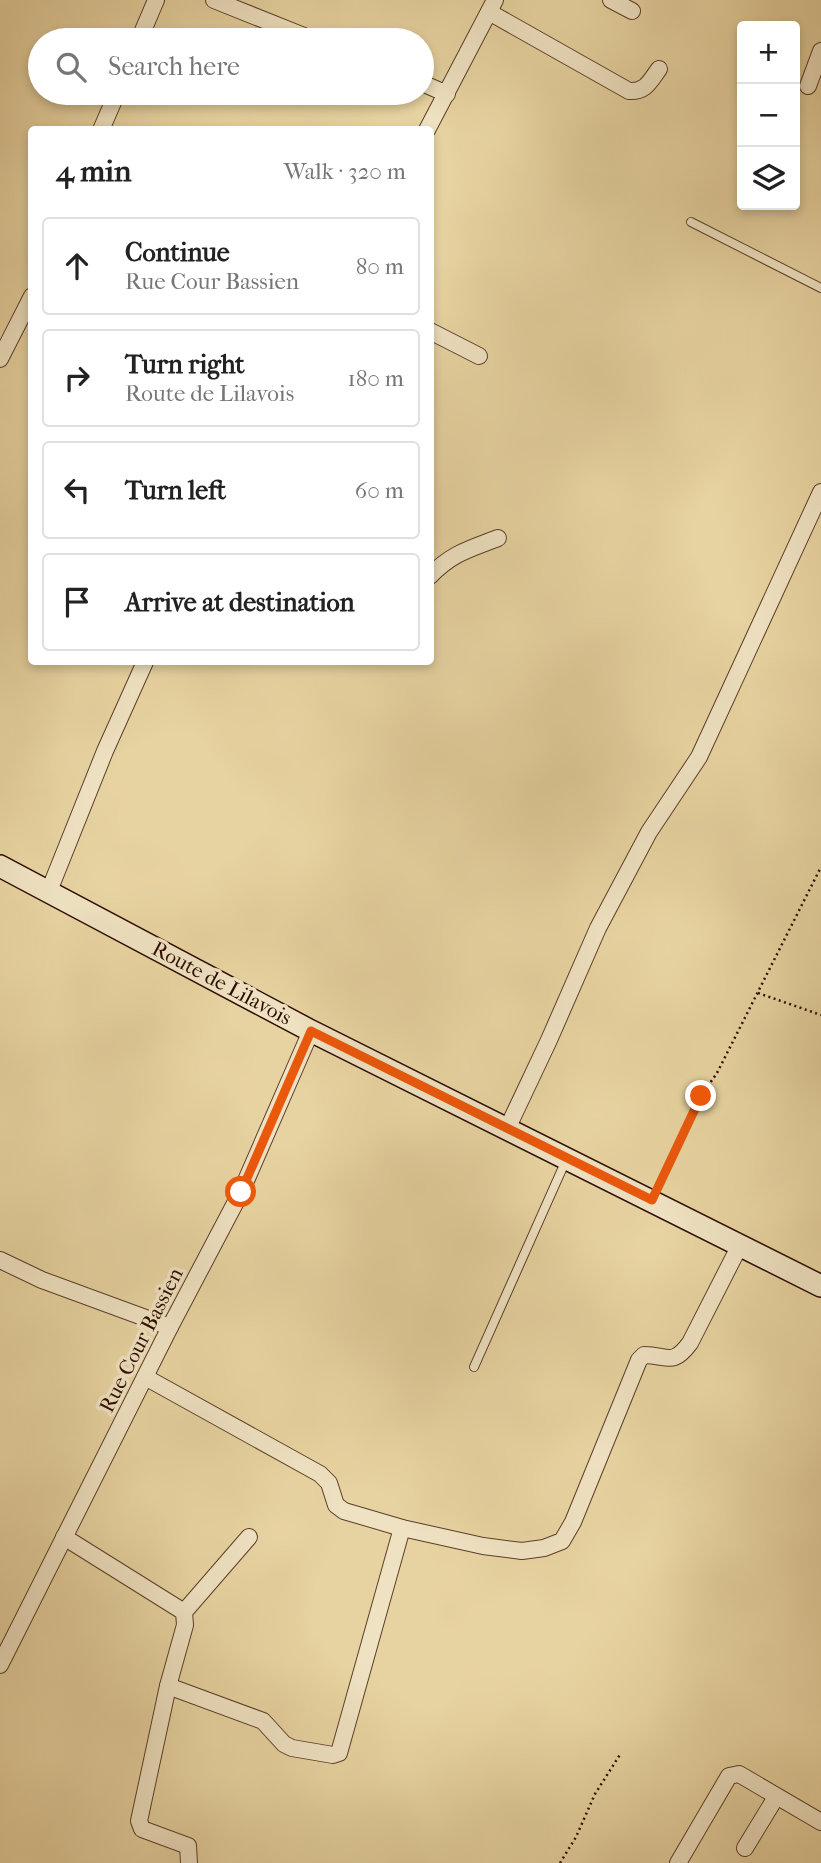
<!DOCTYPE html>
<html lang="en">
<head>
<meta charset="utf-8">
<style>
  :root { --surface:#fff; --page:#f6f6f6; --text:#222; --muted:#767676; --line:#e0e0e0 }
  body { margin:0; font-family:"IM FELL French Canon",serif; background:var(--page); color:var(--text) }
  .controls { position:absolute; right:21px; top:21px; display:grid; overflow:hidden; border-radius:7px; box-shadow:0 4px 10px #0003 }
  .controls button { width:63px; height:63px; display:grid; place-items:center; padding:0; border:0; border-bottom:2px solid var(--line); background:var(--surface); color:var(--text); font:35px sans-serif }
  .stop { position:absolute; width:21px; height:21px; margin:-16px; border:5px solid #ea580c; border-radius:50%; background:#fff }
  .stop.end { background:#ea580c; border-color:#fff; box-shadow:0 2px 7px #0008 }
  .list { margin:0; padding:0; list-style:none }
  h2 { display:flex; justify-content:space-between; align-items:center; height:91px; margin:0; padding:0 28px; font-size:30px }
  h2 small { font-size:23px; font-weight:400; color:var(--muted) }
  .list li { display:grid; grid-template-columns:46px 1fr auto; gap:21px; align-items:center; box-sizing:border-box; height:98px; margin:0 14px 14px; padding:0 14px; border:2px solid var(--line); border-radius:7px }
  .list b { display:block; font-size:26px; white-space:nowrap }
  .list p { margin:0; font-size:23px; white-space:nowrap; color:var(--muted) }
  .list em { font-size:23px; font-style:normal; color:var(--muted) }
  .icon { flex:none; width:38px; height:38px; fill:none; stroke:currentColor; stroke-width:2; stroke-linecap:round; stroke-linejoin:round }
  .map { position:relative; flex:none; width:821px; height:1863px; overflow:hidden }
  .search { position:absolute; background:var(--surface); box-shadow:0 4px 10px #0003; left:28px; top:28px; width:406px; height:77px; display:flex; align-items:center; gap:18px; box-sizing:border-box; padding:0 24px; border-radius:38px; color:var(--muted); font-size:26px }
  .panel { position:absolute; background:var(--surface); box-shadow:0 4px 10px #0003; left:28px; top:126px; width:406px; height:539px; border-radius:7px }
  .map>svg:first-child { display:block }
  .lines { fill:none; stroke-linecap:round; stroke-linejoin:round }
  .service-casing { stroke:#5b3e29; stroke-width:10 }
  .minor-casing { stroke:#5b3e29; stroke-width:18 }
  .secondary-casing { stroke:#2c0c01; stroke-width:24 }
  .path { stroke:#2c0c01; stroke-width:2.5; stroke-dasharray:2 3.5; stroke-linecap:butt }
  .service { stroke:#efe2c2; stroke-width:8 }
  .minor { stroke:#efe2c2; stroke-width:16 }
  .secondary { stroke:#efe2c2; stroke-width:21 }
  .route { stroke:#ea580c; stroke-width:9 }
  .labels { text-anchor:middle; stroke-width:7; stroke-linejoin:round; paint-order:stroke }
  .street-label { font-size:21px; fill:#2c0c01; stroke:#efe2c2 }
</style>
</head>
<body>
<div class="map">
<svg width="821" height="1863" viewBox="0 0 821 1863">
  <rect width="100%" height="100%" fill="#e7d3a1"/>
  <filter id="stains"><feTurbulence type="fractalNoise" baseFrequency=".00286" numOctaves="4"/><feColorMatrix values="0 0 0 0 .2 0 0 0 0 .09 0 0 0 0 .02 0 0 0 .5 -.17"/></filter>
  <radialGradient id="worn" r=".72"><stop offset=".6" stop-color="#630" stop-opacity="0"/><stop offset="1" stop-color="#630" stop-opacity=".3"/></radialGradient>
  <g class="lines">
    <defs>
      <g id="service">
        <polyline points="691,222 821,288"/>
        <polyline points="474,1367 567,1158"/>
      </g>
      <g id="minor">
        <polyline points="214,0 314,40"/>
        <polyline points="611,0 632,11"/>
        <path d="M489,12l140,79c17,1 21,-10 30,-22"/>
        <polyline points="139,40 156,0"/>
        <polyline points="422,83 447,94"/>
        <polyline points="808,86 821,51"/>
        <polyline points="101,130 117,93"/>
        <polyline points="427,130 495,0"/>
        <polyline points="430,331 479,356"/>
        <polyline points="0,359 32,296"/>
        <path d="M430,576c22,-23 40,-27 68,-38"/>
        <polyline points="49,891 105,751 145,662"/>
        <polyline points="507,1129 549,1040 598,928 649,832 699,757 821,492"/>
        <polyline points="0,1260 42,1280 170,1327"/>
        <path d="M145,1377l175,97 9,9 7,22 8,6 58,17 81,18 39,5 22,-3 18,-7 11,-19 66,-162 5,-5c24,0 28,12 46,-12l50,-98"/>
        <polyline points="64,1537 184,1612 185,1625 168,1686 139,1821 142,1829 188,1846 189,1863"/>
        <polyline points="184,1612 249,1537"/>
        <polyline points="0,1665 170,1327 241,1192 311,1031"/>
        <polyline points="168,1686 263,1721 284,1744 292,1748 333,1755 339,1753 402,1528"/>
        <polyline points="745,1848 776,1797"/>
        <polyline points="678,1863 729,1776 739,1774 821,1822"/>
      </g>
      <polyline id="secondary" points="0,866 311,1031 821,1286"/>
    </defs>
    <!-- service casing -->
    <use href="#service" class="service-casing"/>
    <!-- minor casing -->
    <use href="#minor" class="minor-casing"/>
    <!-- secondary casing -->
    <use href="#secondary" class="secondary-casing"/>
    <!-- path -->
    <g class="path">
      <polyline points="758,993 821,1015"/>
      <polyline points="659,1185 701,1096 717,1073 821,867"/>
      <polyline points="560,1863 576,1837 595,1794 621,1753"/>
    </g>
    <!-- service -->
    <use href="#service" class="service"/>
    <!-- minor -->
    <use href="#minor" class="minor"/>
    <!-- secondary -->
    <use href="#secondary" class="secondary"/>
  </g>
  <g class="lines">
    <!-- route -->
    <polyline class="route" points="241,1192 311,1031 652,1200 701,1096"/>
  </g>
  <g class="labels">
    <!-- street labels -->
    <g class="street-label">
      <text transform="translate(222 983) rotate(28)" y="7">Route de Lilavois</text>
      <text transform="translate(141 1340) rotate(-63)" y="7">Rue Cour Bassien</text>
    </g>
  </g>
  <rect width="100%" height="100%" filter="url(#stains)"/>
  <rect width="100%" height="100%" fill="url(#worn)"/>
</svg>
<div class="controls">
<button>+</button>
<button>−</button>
<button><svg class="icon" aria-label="layers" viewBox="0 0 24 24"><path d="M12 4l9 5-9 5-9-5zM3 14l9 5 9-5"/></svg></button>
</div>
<div class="stop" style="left:241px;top:1192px"></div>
<div class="stop end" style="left:701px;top:1096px"></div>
<div class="search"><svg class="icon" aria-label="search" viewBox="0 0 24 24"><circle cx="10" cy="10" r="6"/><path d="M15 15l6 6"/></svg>Search here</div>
<section class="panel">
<h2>4 min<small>Walk · 320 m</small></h2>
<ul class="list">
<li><svg class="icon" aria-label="ahead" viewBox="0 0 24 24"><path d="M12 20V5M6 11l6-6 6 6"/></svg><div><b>Continue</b><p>Rue Cour Bassien</p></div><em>80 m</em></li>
<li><svg class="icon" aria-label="right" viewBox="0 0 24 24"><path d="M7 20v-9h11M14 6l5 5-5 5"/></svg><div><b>Turn right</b><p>Route de Lilavois</p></div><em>180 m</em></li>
<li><svg class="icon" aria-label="left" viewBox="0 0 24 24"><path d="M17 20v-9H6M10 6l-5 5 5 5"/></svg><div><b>Turn left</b></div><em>60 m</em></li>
<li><svg class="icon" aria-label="arrive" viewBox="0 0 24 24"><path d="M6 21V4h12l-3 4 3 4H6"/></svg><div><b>Arrive at destination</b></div></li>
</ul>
</section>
</div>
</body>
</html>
